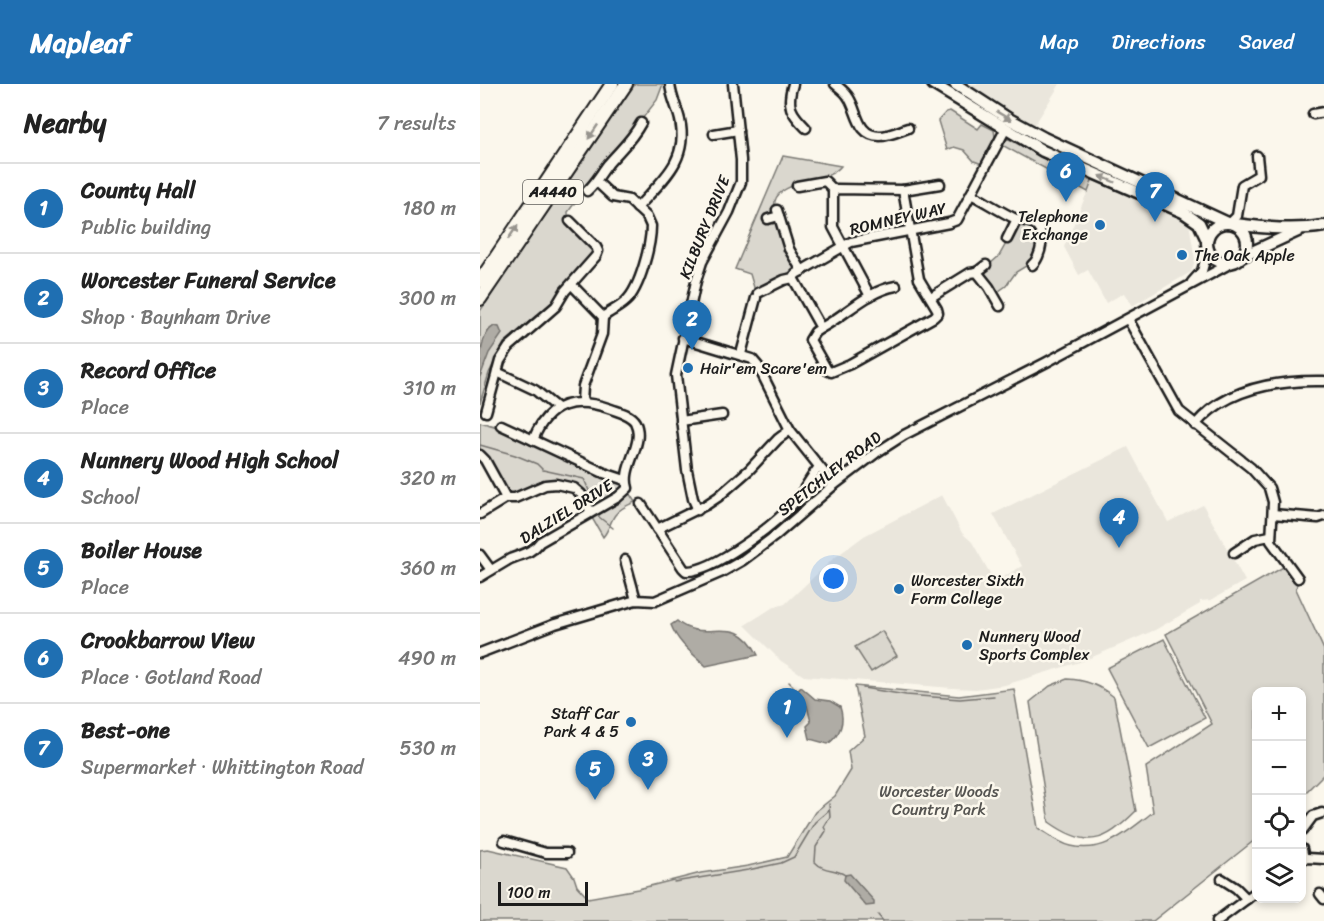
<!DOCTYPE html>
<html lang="en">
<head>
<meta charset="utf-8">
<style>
  :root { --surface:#fff; --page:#f6f6f6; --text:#222; --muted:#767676; --line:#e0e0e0; --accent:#1f6fb2 }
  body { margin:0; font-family:Sriracha,sans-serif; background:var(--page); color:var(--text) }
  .controls { position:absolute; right:18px; bottom:18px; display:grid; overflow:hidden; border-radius:12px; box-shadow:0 3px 9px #0003 }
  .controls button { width:54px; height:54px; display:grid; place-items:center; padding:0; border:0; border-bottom:2px solid var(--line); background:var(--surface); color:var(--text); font:30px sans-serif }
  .scale { position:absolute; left:18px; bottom:15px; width:90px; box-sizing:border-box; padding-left:6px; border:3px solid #1c1c1c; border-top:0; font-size:16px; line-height:21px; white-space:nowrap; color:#1c1c1c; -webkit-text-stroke:4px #fbf7ec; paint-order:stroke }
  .you { position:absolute; left:354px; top:495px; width:21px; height:21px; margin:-15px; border:4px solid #fff; border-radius:50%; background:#1a73e8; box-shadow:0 0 0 9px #1a73e833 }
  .badge { display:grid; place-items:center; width:39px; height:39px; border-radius:50%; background:var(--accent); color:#fff; font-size:20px; font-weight:700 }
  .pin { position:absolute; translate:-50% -50px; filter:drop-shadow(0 2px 3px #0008) }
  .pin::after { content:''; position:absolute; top:32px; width:21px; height:18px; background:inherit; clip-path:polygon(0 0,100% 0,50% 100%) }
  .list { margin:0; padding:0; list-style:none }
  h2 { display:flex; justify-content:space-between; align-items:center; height:78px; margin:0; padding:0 24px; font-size:26px }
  h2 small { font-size:20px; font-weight:400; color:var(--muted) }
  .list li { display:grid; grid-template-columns:39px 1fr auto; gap:18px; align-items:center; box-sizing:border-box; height:90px; padding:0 24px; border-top:2px solid var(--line) }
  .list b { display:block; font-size:22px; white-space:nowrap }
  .list p { margin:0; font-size:20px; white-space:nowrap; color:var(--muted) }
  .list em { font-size:20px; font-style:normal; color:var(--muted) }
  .icon { flex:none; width:33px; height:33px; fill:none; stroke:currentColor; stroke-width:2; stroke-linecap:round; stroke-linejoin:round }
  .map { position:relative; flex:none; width:844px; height:837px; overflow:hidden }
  header { display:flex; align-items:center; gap:36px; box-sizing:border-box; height:84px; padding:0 30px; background:var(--accent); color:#fff }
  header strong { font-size:28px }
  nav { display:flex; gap:33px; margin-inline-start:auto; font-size:21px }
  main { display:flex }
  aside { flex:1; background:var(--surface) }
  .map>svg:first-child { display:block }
  .built { fill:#eae6dc }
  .green { fill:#dad7ce; stroke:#7b7a75; stroke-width:1.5 }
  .water { fill:#afaca5; stroke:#74726e; stroke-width:1.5 }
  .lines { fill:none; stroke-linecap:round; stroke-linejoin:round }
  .stream { stroke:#74726e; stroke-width:1.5 }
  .minor-casing { stroke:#1c1c1c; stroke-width:13 }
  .major-casing { stroke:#1c1c1c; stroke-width:15 }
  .highway-casing { stroke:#1c1c1c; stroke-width:16 }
  .minor { stroke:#fbf7ec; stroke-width:8 }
  .major { stroke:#fbf7ec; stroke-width:10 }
  .highway { stroke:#fbf7ec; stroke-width:12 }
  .oneway { fill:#97948e }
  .poi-dot { fill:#1f6fb2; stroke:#fbf7ec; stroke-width:2 }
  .labels { text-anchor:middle; stroke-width:5; stroke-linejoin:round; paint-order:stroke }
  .shield { fill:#fbf7ec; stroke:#5f5e5a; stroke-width:1.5 }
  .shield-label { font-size:15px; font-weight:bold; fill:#1c1c1c }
  .poi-label { font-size:16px; fill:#1c1c1c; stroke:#fbf7ec; text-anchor:start }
  .street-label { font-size:16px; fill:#1c1c1c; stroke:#fbf7ec }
  .park-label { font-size:16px; fill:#555451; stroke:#fbf7ec }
</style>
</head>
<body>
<header>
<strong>Mapleaf</strong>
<nav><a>Map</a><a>Directions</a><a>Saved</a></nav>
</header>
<main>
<aside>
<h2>Nearby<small>7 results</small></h2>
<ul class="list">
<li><span class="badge">1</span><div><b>County Hall</b><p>Public building</p></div><em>180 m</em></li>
<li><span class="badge">2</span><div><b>Worcester Funeral Service</b><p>Shop · Baynham Drive</p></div><em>300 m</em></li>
<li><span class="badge">3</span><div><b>Record Office</b><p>Place</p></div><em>310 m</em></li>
<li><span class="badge">4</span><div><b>Nunnery Wood High School</b><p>School</p></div><em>320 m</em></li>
<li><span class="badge">5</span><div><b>Boiler House</b><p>Place</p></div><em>360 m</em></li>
<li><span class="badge">6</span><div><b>Crookbarrow View</b><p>Place · Gotland Road</p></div><em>490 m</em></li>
<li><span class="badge">7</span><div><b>Best-one</b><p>Supermarket · Whittington Road</p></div><em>530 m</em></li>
</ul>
</aside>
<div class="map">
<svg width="844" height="837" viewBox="0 0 844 837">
  <rect width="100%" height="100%" fill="#fbf7ec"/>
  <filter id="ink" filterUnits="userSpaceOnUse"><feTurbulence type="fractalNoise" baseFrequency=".0167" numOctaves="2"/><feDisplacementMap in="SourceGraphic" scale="12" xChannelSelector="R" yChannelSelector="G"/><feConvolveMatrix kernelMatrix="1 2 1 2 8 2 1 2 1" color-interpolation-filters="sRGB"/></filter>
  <g filter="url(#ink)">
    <!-- built -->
    <g class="built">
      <polygon points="488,0 580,0 554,42"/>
      <polygon points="612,97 709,139 715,176 711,188 652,222 644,209 626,219 608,186 599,191 584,163"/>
      <polygon points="648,363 688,438 723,421 765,497 731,516 720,517 720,520 675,546 603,577 525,601 496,605 472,604 324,592 301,577 265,541 292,524 305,520 353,475 384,452 462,411 482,449 492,458 515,498 542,482 513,430"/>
    </g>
    <!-- green -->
    <g class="green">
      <polygon points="155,0 183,0 177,16 119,90 102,109 88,128 88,134 115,167 78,213 24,259 9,289 0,319 0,227"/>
      <polygon points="470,27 498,45 502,40 514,46 515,53 502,80 494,77 484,66 474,63 467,66 458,37 466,28"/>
      <polygon points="529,55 563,74 612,97 608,108 522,61 524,56"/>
      <path d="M303,72l58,10c-15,19 -60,13 -66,35 -1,6 0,13 -2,19l4,1 21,47 -43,23 -5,-17 -15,-5z"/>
      <polygon points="538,138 552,141 558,148 556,171 551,179 536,188 526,202 516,209 502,194 502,187 519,172"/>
      <path d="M0,338l14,4 67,28 14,10 47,18 13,20c-7,3 -15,6 -20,13 -5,7 -6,15 -12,22l-11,-19 -1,-13 -15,-21 -13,-4 -19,1 -33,14c-13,-12 -14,-34 -31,-45z"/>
      <path d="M337,391l6,2 1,9c-40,35 -78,71 -128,92l-6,-2v-1l6,-1 51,-28z"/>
      <path d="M805,482l12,19 -1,4 28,61v124l-22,22v-104h-46v147l-103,82h-673v-71l8,-1 79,18 7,10 3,9 11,12 50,-9 63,-16 47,-7 39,-9 28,-45 20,-16 16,-26 -3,-19 17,-15 -10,-50 104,10 55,-7 24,139c10,6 22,16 33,18 34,8 57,-15 82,-34l-7,-45 66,-43 -46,-90z"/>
      <polygon points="402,547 417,572 391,588 375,563"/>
      <polygon points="684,555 725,634 669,664 627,584"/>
      <path d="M587,595c19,1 32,6 47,18l22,114c-32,32 -49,38 -87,11l-19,-120 20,-16z"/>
    </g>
    <!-- water -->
    <g class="water">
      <path d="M14,242l5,1 3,7 -13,19 -9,24c0,-18 0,-43 14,-51z"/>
      <path d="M197,537c28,25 59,-12 81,34l-52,11c-14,-13 -28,-23 -35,-41z"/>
      <path d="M321,603l14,12 15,2 10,6c5,15 1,27 -12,37l-18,-5 -3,-13 4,-4 -4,-16 -12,-12z"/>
      <polygon points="370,790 394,817 394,821 386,822 364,796 365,791"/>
    </g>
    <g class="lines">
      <!-- stream -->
      <g class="stream">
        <polyline points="0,361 35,371 57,380 63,386 104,395 116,423"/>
        <polyline points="118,428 119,433 133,444"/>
        <polyline points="309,598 317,606"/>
        <polyline points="383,604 426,611 480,615 514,612"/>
        <path d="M349,720l1,13 -6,10 2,4 -10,16 -1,15c9,10 20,6 30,13"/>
        <polyline points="194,798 268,786 301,779 314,773 335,738 349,726"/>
        <polyline points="398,831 403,837"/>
      </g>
      <defs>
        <g id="minor">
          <path d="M313,0c-7,22 -2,29 13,44"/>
          <path d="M355,0c5,4 11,8 14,14 9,14 8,38 31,38 9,0 19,-5 28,-8"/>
          <polyline points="833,30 844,28"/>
          <polyline points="234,50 258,46"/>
          <path d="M117,98l16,15 16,3 18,17 4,9c0,19 -11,62 -25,75 -7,7 -16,10 -23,16"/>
          <polyline points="317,102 345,97 354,106"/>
          <polyline points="423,106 460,100"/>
          <path d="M107,107c9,-8 14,-18 21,-27 12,-14 24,-24 33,-41"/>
          <path d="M491,110c15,8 30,18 45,25 6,2 13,2 18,5 13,7 7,34 -2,41"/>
          <path d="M157,124c25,-28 52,-47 43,-88 -3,-13 -9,-23 -10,-36"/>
          <polyline points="297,126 309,165 322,187"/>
          <polyline points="288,135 299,132"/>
          <polyline points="750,139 757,132 762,101 779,91 777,72"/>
          <polyline points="527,155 537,135"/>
          <polyline points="497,188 506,181"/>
          <polyline points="313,194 341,244 335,248 330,256 347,286 351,288 370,280 454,233 458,229 457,225 439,195 423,106 357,105 353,108 353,143 390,212"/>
          <polyline points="712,198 722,187 728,166"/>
          <polyline points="92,201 123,233"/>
          <polyline points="278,209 304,196 313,194 316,190 371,158 469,139 477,136 525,46"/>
          <polyline points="451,213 490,189 497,188 509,203 520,222"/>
          <polyline points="648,235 699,327 771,384 789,404 793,418 791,457 818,494"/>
          <path d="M341,244c25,-13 46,-37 75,-42"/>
          <polyline points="203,254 272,275 278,282 310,346 354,401"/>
          <polyline points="261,270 276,214"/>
          <polyline points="17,288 55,306 77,324"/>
          <polyline points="102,318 103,302 122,250 123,233"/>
          <polyline points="6,328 20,277 29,263 76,222 85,207 116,172 118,167 116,163 90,137"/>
          <polyline points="201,337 242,331"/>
          <polyline points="21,341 124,389 145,396"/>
          <path d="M715,341c31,-37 83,-45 129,-44"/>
          <polyline points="0,371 5,376 26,414"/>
          <path d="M161,420l42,64 3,3c27,1 88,-46 106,-66 11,-11 17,-26 27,-38"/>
          <polyline points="218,426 213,415 207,386 196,291 216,197 222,178 249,128 261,98 261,76 253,0"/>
          <polyline points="0,430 26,414 35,414 65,401 76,400 94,404 101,410 111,428"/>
          <polyline points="793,430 838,434 844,432"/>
          <polyline points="177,445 226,421 238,413 269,386 298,355 310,346"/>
          <polyline points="754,469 775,455 790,452"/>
          <polyline points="0,471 11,486"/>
          <polyline points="145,476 156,516"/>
          <path d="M0,493c10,-6 20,-12 30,-18 12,-5 22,-6 30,-17l78,-45 10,-9c-7,-22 18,-44 7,-66 -5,-8 -16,-10 -24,-13 -36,-13 -63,-7 -78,31"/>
          <polyline points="0,569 75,540 149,518 156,516 175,517 242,488 263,476 295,452 354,401 396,369 424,351 565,279 755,177"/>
          <polyline points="822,747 833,732 842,729"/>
          <polyline points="24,757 66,769 87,769"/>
          <polyline points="822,765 824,775"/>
          <polyline points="822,776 827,774 844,775"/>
          <polyline points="742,795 756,804 767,815"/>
          <polyline points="840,810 844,815"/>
          <polyline points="737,837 776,808"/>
        </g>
        <g id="major">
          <polyline points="453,0 563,67 703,128 719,139 727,156"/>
          <polyline points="475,0 529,35 564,54 748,139"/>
          <circle cx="747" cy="159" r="20"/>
          <path d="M755,140c30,4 59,7 89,2"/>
          <polyline points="761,173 818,147"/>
        </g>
        <g id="highway">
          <polyline points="0,197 132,0"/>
          <polyline points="0,215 146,0"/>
        </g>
      </defs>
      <!-- minor casing -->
      <use href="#minor" class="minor-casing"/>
      <!-- major casing -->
      <use href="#major" class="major-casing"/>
      <!-- highway casing -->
      <use href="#highway" class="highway-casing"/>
      <!-- minor -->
      <use href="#minor" class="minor"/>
      <!-- major -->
      <use href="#major" class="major"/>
      <!-- highway -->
      <use href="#highway" class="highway"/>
    </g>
    <!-- one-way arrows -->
    <defs><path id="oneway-solid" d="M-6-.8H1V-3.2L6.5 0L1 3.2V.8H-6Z" transform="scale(1.5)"/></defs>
    <g class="oneway">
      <use href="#oneway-solid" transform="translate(524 32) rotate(31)"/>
      <use href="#oneway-solid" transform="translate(113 48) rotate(124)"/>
      <use href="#oneway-solid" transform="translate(627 95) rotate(-157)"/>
      <use href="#oneway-solid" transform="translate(33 148) rotate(-56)"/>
    </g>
  </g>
  <!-- markers -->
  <g class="poi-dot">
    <circle cx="620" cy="141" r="6"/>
    <circle cx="702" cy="171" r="6"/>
    <circle cx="208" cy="284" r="6"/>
    <circle cx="419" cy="505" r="6"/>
    <circle cx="487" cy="561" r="6"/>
    <circle cx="151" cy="638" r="6"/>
  </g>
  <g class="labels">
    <!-- shield labels -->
    <rect class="shield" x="43" y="96" width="60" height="24" rx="4.5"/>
    <g class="shield-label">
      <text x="73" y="113">A4440</text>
    </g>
    <!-- poi labels -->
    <g class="poi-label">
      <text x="608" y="138" text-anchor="end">Telephone<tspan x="608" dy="18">Exchange</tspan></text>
      <text x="714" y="177">The Oak Apple</text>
      <text x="220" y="290">Hair'em Scare'em</text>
      <text x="431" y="502">Worcester Sixth<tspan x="431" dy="18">Form College</tspan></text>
      <text x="499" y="558">Nunnery Wood<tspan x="499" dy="18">Sports Complex</tspan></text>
      <text x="139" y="635" text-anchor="end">Staff Car<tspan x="139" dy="18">Park 4 &amp; 5</tspan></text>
    </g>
    <!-- street labels -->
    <g class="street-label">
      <text transform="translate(418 134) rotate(-13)" y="6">ROMNEY WAY</text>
      <text transform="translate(224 143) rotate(-68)" y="6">KILBURY DRIVE</text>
      <text transform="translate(349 389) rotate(-38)" y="6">SPETCHLEY ROAD</text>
      <text transform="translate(86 427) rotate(-32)" y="6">DALZIEL DRIVE</text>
    </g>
    <!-- park labels -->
    <g class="park-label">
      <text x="459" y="713">Worcester Woods<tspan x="459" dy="18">Country Park</tspan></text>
    </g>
  </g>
</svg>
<div class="controls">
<button>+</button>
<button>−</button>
<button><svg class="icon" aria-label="locate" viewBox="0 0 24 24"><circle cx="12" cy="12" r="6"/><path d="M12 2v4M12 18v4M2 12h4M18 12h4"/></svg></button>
<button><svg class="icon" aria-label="layers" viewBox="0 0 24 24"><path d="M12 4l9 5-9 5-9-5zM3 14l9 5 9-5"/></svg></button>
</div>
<div class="scale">100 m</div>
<div class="you"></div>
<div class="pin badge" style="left:307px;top:654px">1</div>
<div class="pin badge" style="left:212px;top:266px">2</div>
<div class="pin badge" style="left:168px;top:706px">3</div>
<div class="pin badge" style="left:639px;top:464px">4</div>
<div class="pin badge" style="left:115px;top:716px">5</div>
<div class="pin badge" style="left:586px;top:118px">6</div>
<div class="pin badge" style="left:675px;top:138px">7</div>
</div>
</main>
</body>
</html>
